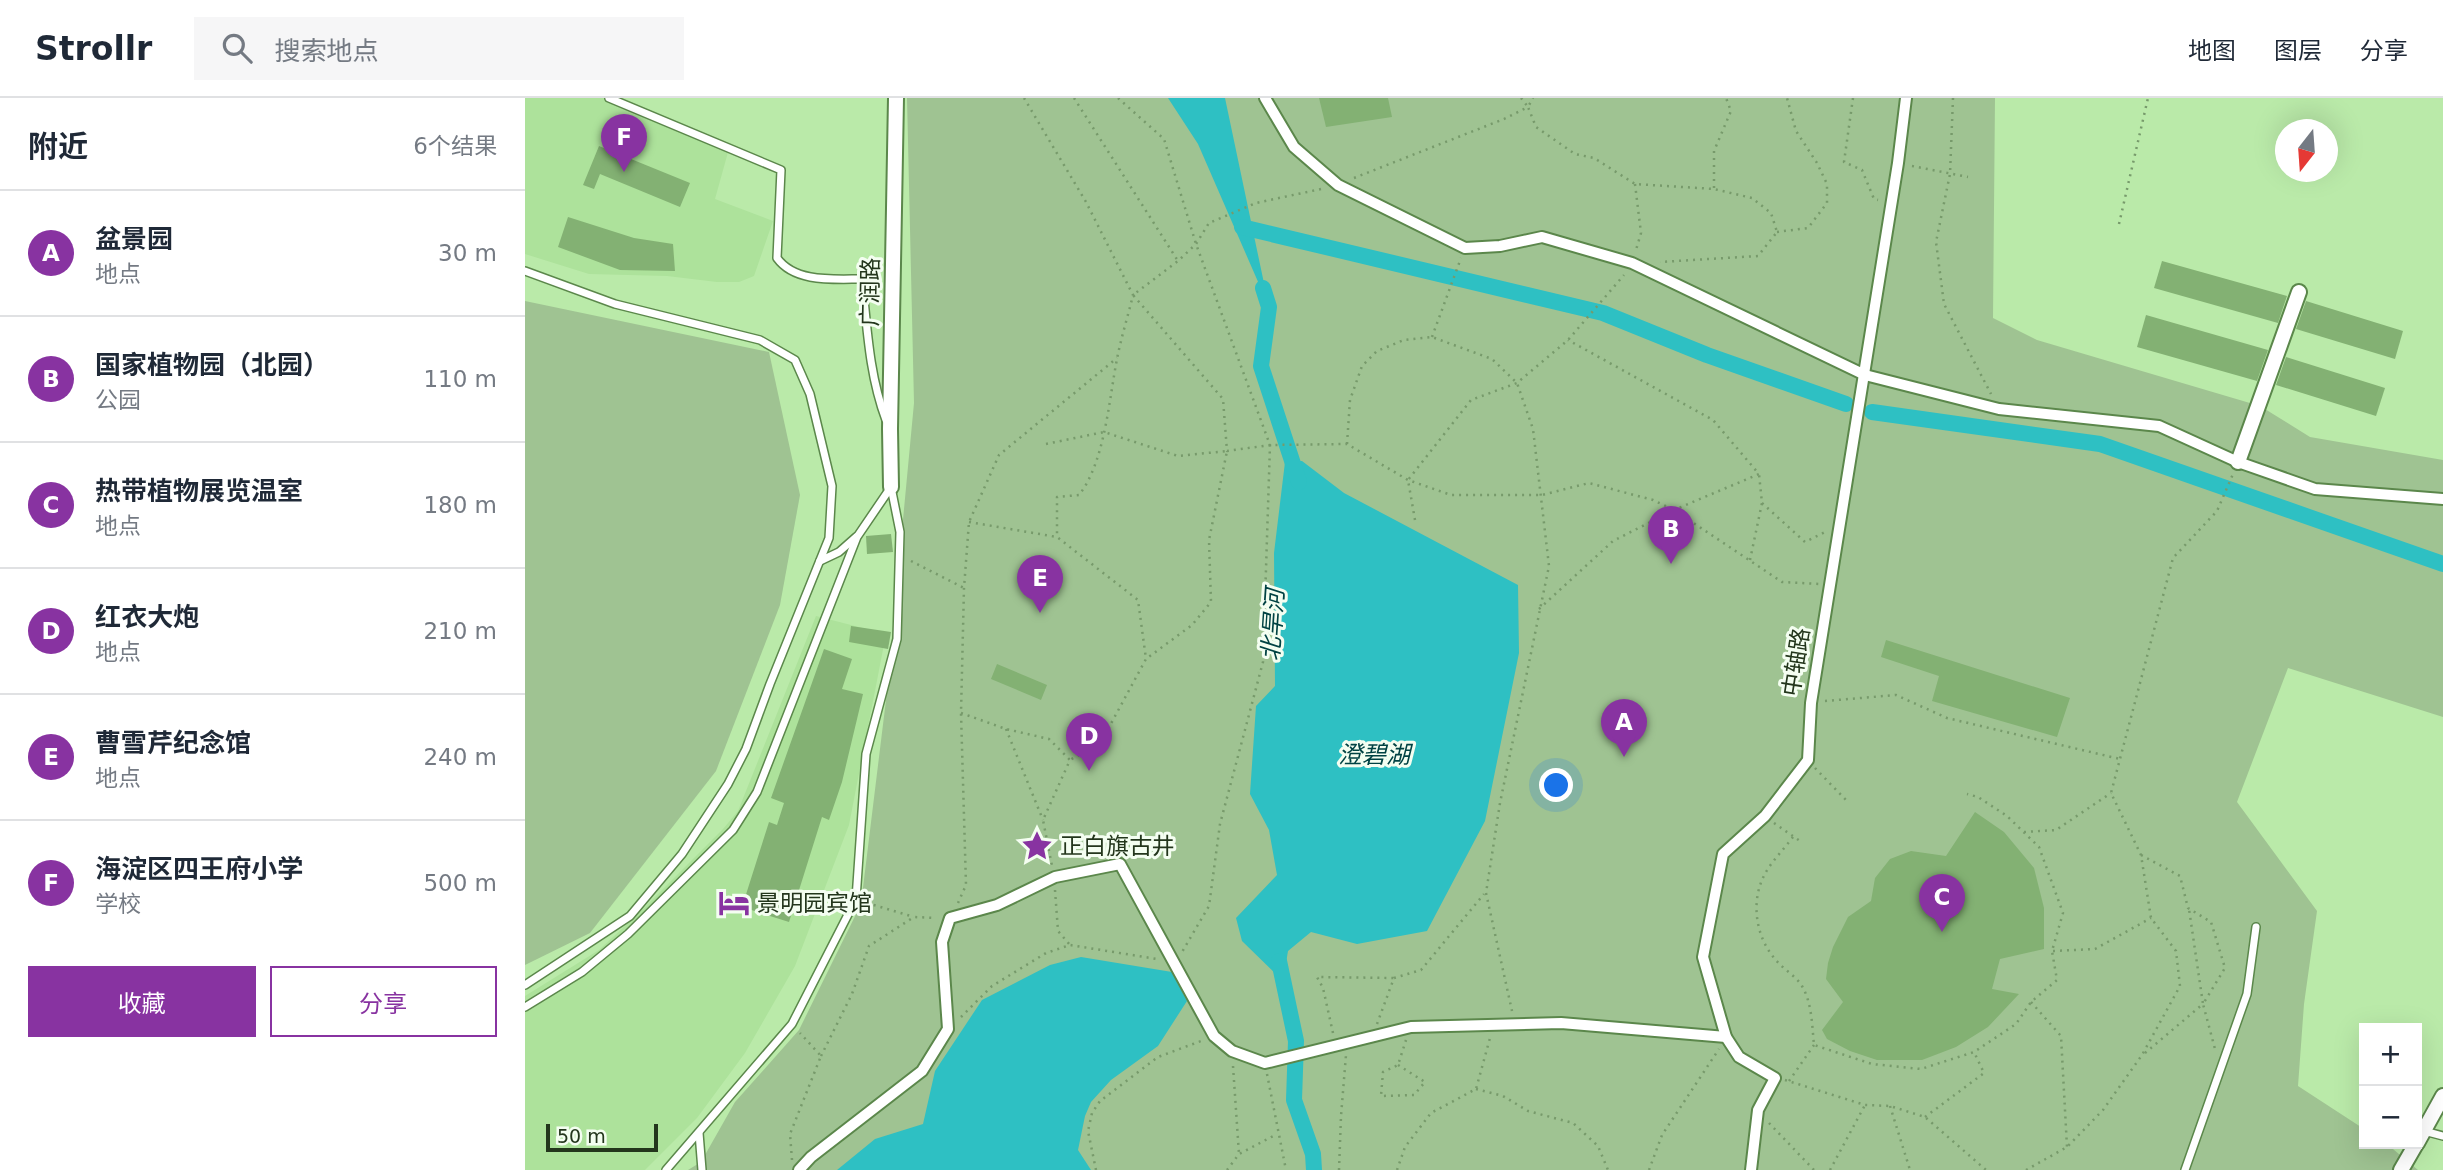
<!DOCTYPE html>
<html lang="zh">
<head>
<meta charset="utf-8">
<style>
  :root { --surface:#fff; --page:#f6f6f7; --text:#1f2937; --muted:#747a83; --line:#e0e1e3; --accent:#8833a1 }
  body { margin:0; font-family:"DejaVu Sans","Noto Sans SC",sans-serif; background:var(--page); color:var(--text) }
  .controls { position:absolute; right:21px; bottom:21px; display:grid; overflow:hidden; border-radius:0px; box-shadow:0 7px 28px #0002 }
  .controls button { width:63px; height:63px; display:grid; place-items:center; padding:0; border:0; border-bottom:2px solid var(--line); background:var(--surface); color:var(--text); font:35px sans-serif }
  .compass { position:absolute; left:1750px; top:21px; width:63px; height:63px; border-radius:50%; background:var(--surface); box-shadow:0 7px 28px #0002; rotate:197deg }
  .scale { position:absolute; left:21px; bottom:18px; width:112px; box-sizing:border-box; padding-left:7px; border:4px solid #23361c; border-top:0; font-size:19px; line-height:24px; white-space:nowrap; color:#23361c; -webkit-text-stroke:5px #f4fef1; paint-order:stroke }
  .you { position:absolute; left:1032px; top:688px; width:24px; height:24px; margin:-18px; border:5px solid #fff; border-radius:50%; background:#1a73e8; box-shadow:0 0 0 10px #1a73e833 }
  .badge { display:grid; place-items:center; width:46px; height:46px; border-radius:50%; background:var(--accent); color:#fff; font-size:23px; font-weight:700 }
  .pin { position:absolute; translate:-50% -58px; filter:drop-shadow(0 2px 4px #0008) }
  .pin::after { content:''; position:absolute; top:37px; width:24px; height:21px; background:inherit; clip-path:polygon(0 0,100% 0,50% 100%) }
  .list { margin:0; padding:0; list-style:none }
  h2 { display:flex; justify-content:space-between; align-items:center; height:91px; margin:0; padding:0 28px; font-size:30px }
  h2 small { font-size:23px; font-weight:400; color:var(--muted) }
  .list li { display:grid; grid-template-columns:46px 1fr auto; gap:21px; align-items:center; box-sizing:border-box; height:126px; padding:0 28px; border-top:2px solid var(--line) }
  .list b { display:block; font-size:26px; white-space:nowrap }
  .list p { margin:0; font-size:23px; white-space:nowrap; color:var(--muted) }
  .list em { font-size:23px; font-style:normal; color:var(--muted) }
  .actions { display:flex; gap:14px; padding:21px 28px }
  .actions a { flex:1; padding:16px 0; border:2px solid var(--accent); border-radius:0px; text-align:center; font-size:24px; color:var(--accent) }
  .actions .main { background:var(--accent); color:#fff }
  .icon { flex:none; width:38px; height:38px; fill:none; stroke:currentColor; stroke-width:2; stroke-linecap:round; stroke-linejoin:round }
  .map { position:relative; flex:none; width:1918px; height:1072px; overflow:hidden }
  header { display:flex; align-items:center; gap:42px; box-sizing:border-box; height:98px; padding:0 35px; background:var(--surface); border-bottom:2px solid var(--line) }
  header strong { font-size:33px }
  nav { display:flex; gap:38px; margin-inline-start:auto; font-size:24px }
  .search { width:490px; height:63px; background:var(--page); display:flex; align-items:center; gap:18px; box-sizing:border-box; padding:0 24px; border-radius:0px; color:var(--muted); font-size:26px }
  main { display:flex }
  aside { flex:1; background:var(--surface) }
  .map>svg:first-child { display:block }
  .built { fill:#ade29b }
  .green { fill:#9fc392 }
  .water { fill:#2ec0c3 }
  .lines { fill:none; stroke-linecap:round; stroke-linejoin:round }
  .canal { stroke:#2ec0c3; stroke-width:16 }
  .building { fill:#83b173 }
  .service-casing { stroke:#5b874b; stroke-width:10 }
  .pedestrian-casing { stroke:#5b874b; stroke-width:14 }
  .minor-casing { stroke:#5b874b; stroke-width:18 }
  .path { stroke:#779a6b; stroke-width:2.5; stroke-dasharray:2 5; stroke-linecap:butt }
  .service { stroke:#fff; stroke-width:7 }
  .pedestrian { stroke:#fff; stroke-width:10 }
  .minor { stroke:#fff; stroke-width:14 }
  .labels { text-anchor:middle; stroke-width:6; stroke-linejoin:round; paint-order:stroke }
  .street-label { font-size:23px; fill:#23361c; stroke:#f4fef1 }
  .poi-label { font-size:23px; fill:#23361c; stroke:#f4fef1; text-anchor:start }
  .water-label { font-size:24px; font-style:italic; fill:#004243; stroke:#f4fef1 }
</style>
</head>
<body>
<header>
<strong>Strollr</strong>
<div class="search"><svg class="icon" aria-label="search" viewBox="0 0 24 24"><circle cx="10" cy="10" r="6"/><path d="M15 15l6 6"/></svg>搜索地点</div>
<nav><a>地图</a><a>图层</a><a>分享</a></nav>
</header>
<main>
<aside>
<h2>附近<small>6个结果</small></h2>
<ul class="list">
<li><span class="badge">A</span><div><b>盆景园</b><p>地点</p></div><em>30 m</em></li>
<li><span class="badge">B</span><div><b>国家植物园（北园）</b><p>公园</p></div><em>110 m</em></li>
<li><span class="badge">C</span><div><b>热带植物展览温室</b><p>地点</p></div><em>180 m</em></li>
<li><span class="badge">D</span><div><b>红衣大炮</b><p>地点</p></div><em>210 m</em></li>
<li><span class="badge">E</span><div><b>曹雪芹纪念馆</b><p>地点</p></div><em>240 m</em></li>
<li><span class="badge">F</span><div><b>海淀区四王府小学</b><p>学校</p></div><em>500 m</em></li>
</ul>
<div class="actions"><a class="main">收藏</a><a>分享</a></div>
</aside>
<div class="map">
<svg width="1918" height="1072" viewBox="0 0 1918 1072">
  <rect width="100%" height="100%" fill="#baeaa9"/>
  <!-- built -->
  <g class="built">
    <polygon points="0,0 93,0 205,47 190,101 248,123 229,178 214,184 192,184 142,178 64,176 0,156"/>
    <polygon points="291,518 361,536 324,727 270,868 220,955 172,1020 120,1072 0,1072 0,898 74,852 115,814 198,731 213,713"/>
  </g>
  <!-- green -->
  <g class="green">
    <polygon points="382,0 1470,0 1468,220 1512,242 1735,308 1785,339 1918,362 1918,619 1763,570 1712,704 1792,813 1779,906 1773,988 1839,1031 1839,1046 1862,1046 1893,1072 163,1072 176,1064 210,1004 274,932 336,806 361,602 389,305"/>
    <polygon points="0,203 244,254 275,397 255,507 191,673 65,835 0,867"/>
  </g>
  <!-- water -->
  <g class="water">
    <polygon points="643,0 700,0 744,209 673,46"/>
    <polygon points="777,363 819,395 993,487 994,555 960,723 902,833 832,846 786,834 763,853 758,883 717,843 711,820 752,777 744,732 725,696 731,608 750,588 749,455 760,364"/>
    <polygon points="556,859 647,874 662,903 633,948 586,982 566,1004 560,1018 553,1052 566,1072 312,1072 350,1041 398,1026 410,973 457,902 525,867"/>
  </g>
  <g class="lines">
    <!-- canal -->
    <g class="canal">
      <polyline points="717,129 1078,215 1182,257 1321,306"/>
      <polyline points="738,190 744,209 736,268 774,384"/>
      <polyline points="1347,314 1575,346 1918,466"/>
      <polyline points="754,863 771,943 769,1002 788,1056 789,1072"/>
    </g>
  </g>
  <!-- building -->
  <g class="building">
    <polygon points="794,0 863,0 867,19 801,29"/>
    <polygon points="74,48 165,85 155,109 75,76 69,91 58,87"/>
    <polygon points="43,119 109,140 148,146 150,173 95,172 33,149"/>
    <polygon points="1637,163 1762,198 1753,225 1629,190"/>
    <polygon points="1781,203 1878,233 1870,261 1771,231"/>
    <polygon points="1621,217 1743,252 1732,283 1612,249"/>
    <polygon points="1761,259 1860,290 1851,318 1751,287"/>
    <polygon points="366,436 368,454 342,456 341,438"/>
    <polygon points="326,528 366,534 363,551 324,544"/>
    <polygon points="1361,542 1545,600 1532,639 1407,603 1414,578 1356,559"/>
    <polygon points="299,551 327,561 317,591 338,596 317,684 304,722 297,719 264,824 217,809 244,724 252,727 259,705 246,700"/>
    <polygon points="472,566 522,587 516,602 466,581"/>
    <polygon points="1450,714 1479,734 1509,770 1519,810 1519,851 1475,861 1467,891 1494,896 1463,929 1431,949 1397,962 1352,962 1325,953 1302,941 1297,932 1318,904 1301,881 1303,865 1308,849 1323,819 1346,803 1350,780 1365,761 1386,753 1421,758"/>
  </g>
  <g class="lines">
    <defs>
      <g id="service">
        <path d="M84,0l172,72 -4,88c18,25 57,21 85,21 5,47 7,96 24,141"/>
        <polyline points="0,173 90,206 235,242 270,262 285,296 307,388 304,440 245,586 221,651 203,686 157,756 105,818 0,887"/>
        <polyline points="295,463 314,454 331,439"/>
        <polyline points="0,909 57,874 103,836 208,732 232,694 332,439 366,389"/>
        <polyline points="1899,1033 1918,1038"/>
        <polyline points="174,1035 177,1072"/>
        <polyline points="141,1072 267,926 331,801 341,656 372,541 375,434 366,389"/>
        <polyline points="1660,1072 1722,896 1731,829"/>
      </g>
      <g id="pedestrian">
        <polyline points="740,0 769,49 813,87 940,150 975,148 1017,139 1107,165 1340,277 1474,311 1634,328 1713,364 1790,391 1918,401"/>
        <polyline points="274,1072 286,1059 397,973 423,931 417,844 425,820 472,807 530,779 595,766 689,938 707,953 740,965 886,929 1036,925 1201,939"/>
        <polyline points="1226,1072 1233,1012 1250,980 1214,959 1201,939 1178,859 1198,756 1240,718 1283,662 1286,605 1373,65 1381,0"/>
      </g>
      <g id="minor">
        <polyline points="1713,364 1774,194"/>
        <polyline points="366,389 365,331 371,0"/>
        <polyline points="1892,1045 1918,998"/>
        <polyline points="1876,1072 1891,1046"/>
      </g>
    </defs>
    <!-- service casing -->
    <use href="#service" class="service-casing"/>
    <!-- pedestrian casing -->
    <use href="#pedestrian" class="pedestrian-casing"/>
    <!-- minor casing -->
    <use href="#minor" class="minor-casing"/>
    <!-- path -->
    <g class="path">
      <path d="M499,0l62,104 47,93c-5,21 -12,43 -16,64 -8,40 -12,103 -38,136l-22,2v40"/>
      <polyline points="549,0 653,163"/>
      <polyline points="593,0 639,41 671,146 745,347 738,564 695,726 684,808 657,854"/>
      <polyline points="996,0 1003,9 1008,0"/>
      <polyline points="1328,0 1319,64 1337,72 1349,101 1353,102"/>
      <polyline points="1428,0 1425,76 1411,144 1419,206 1466,296"/>
      <polyline points="1387,68 1443,79"/>
      <polyline points="829,80 979,21 1003,9 1011,29 1050,56 1069,60 1110,86 1189,91 1227,100 1246,115 1252,134 1233,158 1135,164"/>
      <polyline points="1110,86 1116,135 1111,152"/>
      <polyline points="1189,90 1189,53 1206,13 1201,0"/>
      <polyline points="796,91 731,105 684,125 671,146 653,163 608,197 698,301 702,353 745,347 822,346 883,382 926,397 1017,397 1064,385 1128,402 1149,412 1257,484 1294,486"/>
      <polyline points="1594,126 1623,0"/>
      <polyline points="1252,134 1283,130 1302,105 1302,86 1292,65 1271,33 1262,0"/>
      <polyline points="907,239 936,160"/>
      <polyline points="521,346 579,334 653,358 702,353 684,442 686,504 667,527 621,561"/>
      <polyline points="822,346 825,302 837,268 852,253 879,242 907,239 967,261 992,285 1008,331 1024,468 975,705 961,795 987,913"/>
      <polyline points="1237,405 1280,444 1300,434"/>
      <polyline points="890,422 883,382 946,302 992,285 1043,242 1099,177"/>
      <polyline points="444,424 532,439 613,502 621,561 576,644 545,662"/>
      <polyline points="1225,462 1237,405 1234,376"/>
      <polyline points="386,463 439,490"/>
      <polyline points="1014,511 1088,443 1149,412 1234,376 1188,322 1043,242"/>
      <polyline points="1300,603 1371,597 1422,620 1595,661"/>
      <polyline points="436,615 481,631 524,641 545,662 518,722 527,768"/>
      <polyline points="481,631 518,722"/>
      <polyline points="1290,670 1321,702"/>
      <polyline points="1249,725 1275,743"/>
      <polyline points="1499,734 1531,732 1586,695"/>
      <path d="M1268,739c-9,12 -20,23 -27,35 -16,27 -11,64 9,87 8,10 21,17 27,27 10,17 10,39 12,59l58,19 49,5 53,-17 42,-28 15,-22 26,-22 -5,-29 11,-38 -24,-66 -32,-31 -29,-19 -11,-3"/>
      <polyline points="1616,757 1655,778 1663,810 1686,824 1700,870 1678,906 1690,951"/>
      <polyline points="530,792 533,833 545,847"/>
      <polyline points="342,805 389,819"/>
      <polyline points="433,805 441,787 436,615 439,490 444,424 474,357 592,260"/>
      <polyline points="1528,853 1570,851 1626,820"/>
      <polyline points="1506,904 1536,938 1542,1049"/>
      <polyline points="436,919 467,888 521,855 545,847 632,861"/>
      <polyline points="852,926 869,880 896,872 959,796"/>
      <polyline points="808,935 798,890 792,879 869,880"/>
      <polyline points="1620,955 1678,906 1664,811"/>
      <polyline points="296,958 327,896 344,848 389,819 411,820"/>
      <polyline points="873,967 900,984 889,997 856,998 858,974 873,967 881,942"/>
      <polyline points="708,968 714,1056"/>
      <polyline points="742,976 761,1072"/>
      <polyline points="1260,982 1340,1007 1365,1008 1400,1019 1461,1072"/>
      <polyline points="1264,983 1289,947"/>
      <polyline points="951,991 978,998 1003,1013 1048,1025 1073,1048 1083,1072"/>
      <polyline points="1365,1008 1385,1072"/>
      <polyline points="1400,1019 1459,975 1449,954"/>
      <polyline points="1244,1025 1289,1072"/>
      <polyline points="267,1062 265,1036 296,958 275,935"/>
      <polyline points="571,1072 563,1033 567,1015 575,1003 633,959 676,943"/>
      <polyline points="702,1072 714,1056 752,1036"/>
      <polyline points="814,1072 816,1018 821,957"/>
      <polyline points="872,1072 880,1049 906,1015 951,991 965,940"/>
      <polyline points="1124,1072 1137,1037 1194,951"/>
      <polyline points="1305,1072 1340,1007"/>
      <polyline points="1501,1072 1542,1049 1578,1012 1617,957 1655,888 1651,853 1626,820 1616,757 1586,695 1648,460 1692,413 1708,376"/>
    </g>
    <!-- service -->
    <use href="#service" class="service"/>
    <!-- pedestrian -->
    <use href="#pedestrian" class="pedestrian"/>
    <!-- minor -->
    <use href="#minor" class="minor"/>
  </g>
  <!-- icons -->
  <defs>
    <symbol id="sight-bare" viewBox="-9 -9 18 18"><path d="M0-6L1.8-2.2L6-1.7L2.9 1.2L3.7 5.4L0 3.3L-3.7 5.4L-2.9 1.2L-6-1.7L-1.8-2.2Z" fill="#8833a1" stroke="#f4fef1" stroke-width="2.5" paint-order="stroke"/></symbol>
    <symbol id="hotel-bare" viewBox="-9 -9 18 18"><path d="M-6-4.5h1.5V1H6V5H4.5V3h-9V5H-6ZM-4 0a1.8 1.8 0 1 1 3.6 0ZM.5 0V-2.5h3Q6-2.5 6 0Z" fill="#8833a1" stroke="#f4fef1" stroke-width="2.5" paint-order="stroke"/></symbol>
  </defs>
  <g fill-rule="evenodd">
    <use href="#sight-bare" x="490" y="726" width="44" height="44"/>
    <use href="#hotel-bare" x="187" y="783" width="44" height="44"/>
  </g>
  <g class="labels">
    <!-- street labels -->
    <g class="street-label">
      <text transform="translate(345 194) rotate(-89)" y="8">广润路</text>
      <text transform="translate(1271 564) rotate(-81)" y="8">中轴路</text>
    </g>
    <!-- poi labels -->
    <g class="poi-label">
      <text x="535" y="756">正白旗古井</text>
      <text x="232" y="813">景明园宾馆</text>
    </g>
    <!-- water labels -->
    <g class="water-label">
      <text transform="translate(748 527) rotate(-86)" y="8">北旱河</text>
      <text x="849" y="665">澄碧湖</text>
    </g>
  </g>
</svg>
<div class="controls">
<button>+</button>
<button>−</button>
</div>
<svg class="compass" viewBox="-18 -18 36 36"><path d="M0-13l5 13h-10z" fill="#e53935"/><path d="M0 13l5-13h-10z" fill="#747a83"/></svg>
<div class="scale">50 m</div>
<div class="you"></div>
<div class="pin badge" style="left:1099px;top:659px">A</div>
<div class="pin badge" style="left:1146px;top:466px">B</div>
<div class="pin badge" style="left:1417px;top:834px">C</div>
<div class="pin badge" style="left:564px;top:673px">D</div>
<div class="pin badge" style="left:515px;top:515px">E</div>
<div class="pin badge" style="left:99px;top:74px">F</div>
</div>
</main>
</body>
</html>
